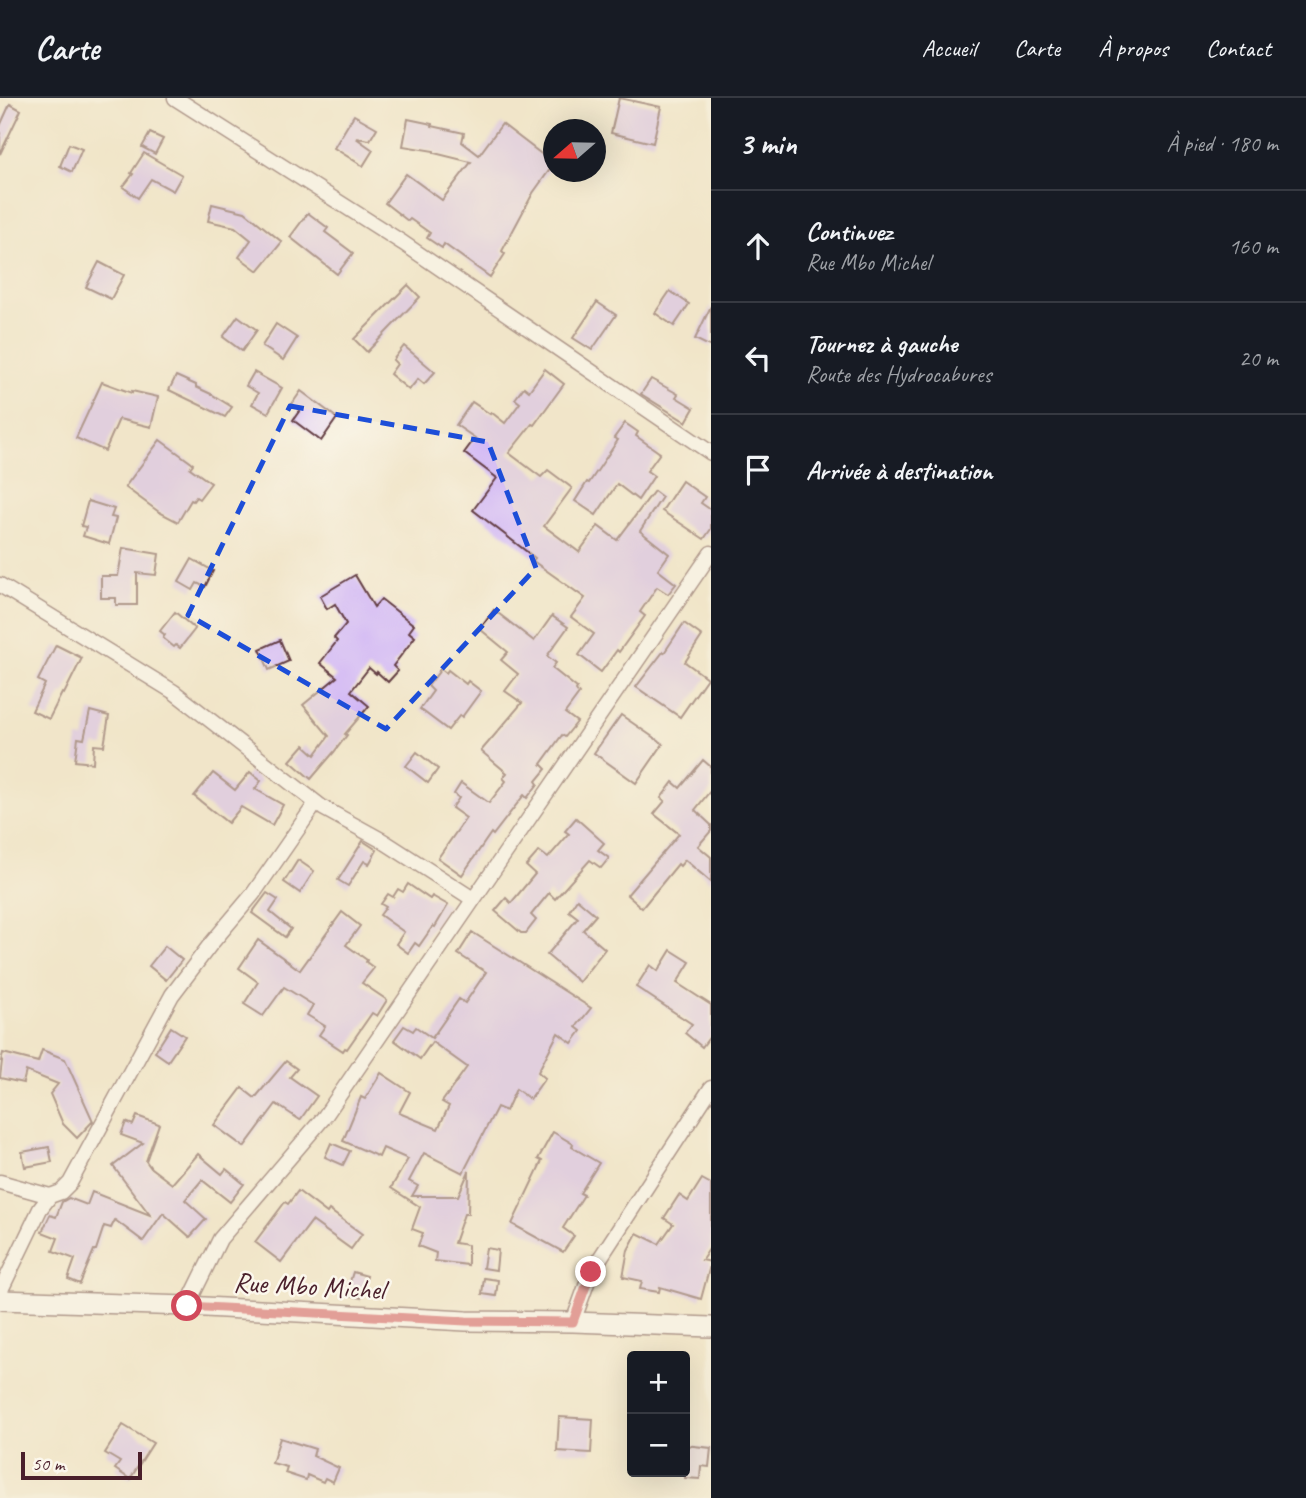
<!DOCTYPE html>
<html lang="fr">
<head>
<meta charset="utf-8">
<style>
  :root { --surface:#171b24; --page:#242831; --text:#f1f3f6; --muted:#9ea1a6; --line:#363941 }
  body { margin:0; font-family:Caveat,sans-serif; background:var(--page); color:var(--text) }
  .controls { position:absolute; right:21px; bottom:21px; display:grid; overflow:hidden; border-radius:7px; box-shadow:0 7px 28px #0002 }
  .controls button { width:63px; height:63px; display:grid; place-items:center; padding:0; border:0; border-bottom:2px solid var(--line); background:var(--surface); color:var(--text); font:35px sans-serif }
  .compass { position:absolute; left:543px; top:21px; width:63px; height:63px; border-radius:50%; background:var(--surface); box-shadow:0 7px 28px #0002; rotate:250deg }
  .scale { position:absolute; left:21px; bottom:18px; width:121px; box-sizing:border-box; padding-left:7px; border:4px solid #4a1f2b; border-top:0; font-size:19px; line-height:24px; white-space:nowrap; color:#4a1f2b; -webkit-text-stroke:5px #fbf7ec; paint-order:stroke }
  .stop { position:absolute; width:21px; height:21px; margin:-16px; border:5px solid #d1495b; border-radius:50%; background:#fff }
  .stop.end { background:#d1495b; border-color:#fff; box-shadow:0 2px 7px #0008 }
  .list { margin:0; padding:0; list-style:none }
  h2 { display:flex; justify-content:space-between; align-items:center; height:91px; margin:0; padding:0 28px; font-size:30px }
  h2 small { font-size:23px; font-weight:400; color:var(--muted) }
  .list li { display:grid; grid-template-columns:46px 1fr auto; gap:21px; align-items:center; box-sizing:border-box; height:112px; padding:0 28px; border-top:2px solid var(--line) }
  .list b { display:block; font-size:26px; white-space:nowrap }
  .list p { margin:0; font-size:23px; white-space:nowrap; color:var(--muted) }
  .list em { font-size:23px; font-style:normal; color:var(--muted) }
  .icon { flex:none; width:38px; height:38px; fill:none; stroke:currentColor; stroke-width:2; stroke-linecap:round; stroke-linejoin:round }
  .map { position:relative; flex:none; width:711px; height:1400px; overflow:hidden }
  header { display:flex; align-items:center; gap:42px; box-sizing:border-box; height:98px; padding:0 35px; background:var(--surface); border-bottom:2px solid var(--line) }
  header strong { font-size:33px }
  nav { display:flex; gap:38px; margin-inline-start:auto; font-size:24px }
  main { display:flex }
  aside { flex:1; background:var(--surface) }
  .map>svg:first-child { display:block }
  .building { fill:#cfb3f5 }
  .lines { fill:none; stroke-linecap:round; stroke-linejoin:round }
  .street-casing { stroke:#633d43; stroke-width:17 }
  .secondary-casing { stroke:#633d43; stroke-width:22 }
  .street { stroke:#fff; stroke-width:14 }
  .secondary { stroke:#fff; stroke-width:19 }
  .route { stroke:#d1495b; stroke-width:9 }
  .marked { fill:none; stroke:#1d4ed8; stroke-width:5; stroke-dasharray:14 9; stroke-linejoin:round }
  .labels { text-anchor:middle; stroke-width:5; stroke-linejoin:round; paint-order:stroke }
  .street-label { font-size:28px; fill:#4a1f2b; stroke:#fbf7ec }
</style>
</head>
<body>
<header>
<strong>Carte</strong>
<nav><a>Accueil</a><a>Carte</a><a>À propos</a><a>Contact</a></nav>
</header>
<main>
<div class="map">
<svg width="711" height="1400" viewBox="0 0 711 1400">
  <rect width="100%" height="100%" fill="#fbf7ec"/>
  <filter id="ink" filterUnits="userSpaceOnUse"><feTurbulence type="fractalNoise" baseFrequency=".0143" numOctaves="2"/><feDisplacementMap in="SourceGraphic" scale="14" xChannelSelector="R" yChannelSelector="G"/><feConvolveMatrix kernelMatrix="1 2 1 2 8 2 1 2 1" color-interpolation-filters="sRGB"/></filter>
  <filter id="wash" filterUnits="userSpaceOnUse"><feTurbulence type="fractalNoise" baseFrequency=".00686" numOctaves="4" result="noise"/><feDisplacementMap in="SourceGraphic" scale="28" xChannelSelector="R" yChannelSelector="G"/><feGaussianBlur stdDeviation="1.57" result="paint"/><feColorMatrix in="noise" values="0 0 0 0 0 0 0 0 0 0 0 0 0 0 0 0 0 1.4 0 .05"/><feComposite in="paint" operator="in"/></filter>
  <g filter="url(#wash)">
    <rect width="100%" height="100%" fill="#f1e5c9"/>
    <g id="blocks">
      <!-- building -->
      <g class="building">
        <polygon points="619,0 661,9 653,45 611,35"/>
        <polygon points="10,6 21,12 0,56 0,28"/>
        <polygon points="354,17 377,30 370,42 356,40 373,52 363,68 334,50"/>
        <polygon points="408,21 432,26 432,28 464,35 462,44 479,57 502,26 544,58 543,60 553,67 533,95 502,153 505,156 490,179 444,146 442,150 427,140 430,135 410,121 408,123 385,105 406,76 442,102 471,64 434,55 434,53 403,48"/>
        <polygon points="150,35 163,41 155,56 142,49"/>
        <polygon points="69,46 82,51 72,74 60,68"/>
        <polygon points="144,55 182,77 173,93 151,81 138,100 123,89 133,76 131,75"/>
        <polygon points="212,106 245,114 282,144 258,173 239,159 251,142 235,129 208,123"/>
        <polygon points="308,115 328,130 325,134 353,155 337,176 290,139"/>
        <polygon points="99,164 124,177 111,201 86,189"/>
        <polygon points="408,187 420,199 367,254 354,241"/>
        <polygon points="670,193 689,206 674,228 655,215"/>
        <polygon points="597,204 616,217 592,252 573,240"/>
        <polygon points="711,208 711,249 695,241"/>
        <polygon points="238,218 257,232 242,253 223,239"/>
        <polygon points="276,226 297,240 283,262 262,248"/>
        <polygon points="404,248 435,274 424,286 418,281 409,292 390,276 397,266 393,262"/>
        <polygon points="545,271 564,286 534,327 532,326 509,355 541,379 548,372 572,390 544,428 579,454 598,428 617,442 654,393 662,399 640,433 669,456 658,472 676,486 668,496 657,489 640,514 645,518 619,554 617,552 601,574 579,557 594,536 571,519 585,500 533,463 535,460 473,412 497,380 464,355 475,340 456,327 472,304 490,316 491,314 505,325 520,305 515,301 524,289 529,293"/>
        <polygon points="254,274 282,290 268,315 252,306 258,295 246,288"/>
        <polygon points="176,278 196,287 196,289 211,296 232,309 225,319 169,292"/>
        <polygon points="651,281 678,296 676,299 694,310 686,324 641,296"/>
        <polygon points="102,284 132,295 132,293 158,299 151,329 119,321 105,353 76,340"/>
        <polygon points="301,293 337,320 321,343 293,322 300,312 292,306"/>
        <polygon points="625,325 638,334 636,338 660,355 647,373 654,378 638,402 617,386 596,417 575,403 587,384 589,385 618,342 614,340"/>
        <polygon points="160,342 193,366 190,370 211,385 199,401 196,399 193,403 191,402 178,424 159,414 125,389"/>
        <polygon points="682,383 705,399 701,405 711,412 711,431 704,441 662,413"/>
        <polygon points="88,403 114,411 111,419 116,420 109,446 83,438 86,429 81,428"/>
        <polygon points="123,450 159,456 156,477 137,475 137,507 116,507 116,500 101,500 101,478 118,478"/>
        <polygon points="192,461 213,473 205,489 197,485 193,492 179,484"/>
        <polygon points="355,477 374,509 381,501 414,527 409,534 415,539 393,568 398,573 388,584 377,574 376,576 369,570 351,593 369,608 345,636 347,637 334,654 311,681 290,663 304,647 315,657 329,638 303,607 337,579 320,565 337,543 334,540 346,526 335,506 327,511 320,498"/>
        <polygon points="494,512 534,543 552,518 568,529 547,558 556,565 552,570 577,590 576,592 579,596 565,615 577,624 565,639 562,637 541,666 546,671 536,683 538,686 527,700 524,697 493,737 491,735 462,777 438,760 466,720 452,710 459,700 454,696 461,685 489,705 506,683 503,680 507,675 481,653 522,605 505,593 518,576 501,562 508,554 480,531"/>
        <polygon points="175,514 195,531 180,550 176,547 174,549 163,540 165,537 160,533"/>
        <polygon points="684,525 702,538 685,564 707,580 680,619 636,589 663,554 664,555"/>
        <polygon points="280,542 289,563 269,572 260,551"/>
        <polygon points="56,547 82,560 64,596 62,595 49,621 32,613 45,586 38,582"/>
        <polygon points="441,571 446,575 448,572 466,586 468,583 481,593 462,619 460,617 448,632 420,611 433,593 428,588"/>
        <polygon points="90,613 109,618 104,648 94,647 93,665 75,663 78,640 84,641"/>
        <polygon points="621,617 663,646 636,685 594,655"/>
        <polygon points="417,654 438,671 428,685 406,668"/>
        <polygon points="703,662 711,669 711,692 695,712 711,727 711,733 698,748 711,759 711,784 685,762 680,768 678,766 642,810 627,797 679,736 654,716 665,703 661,700 673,684 680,690"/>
        <polygon points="250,674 261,683 255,691 283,707 272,727 241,709 228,725 194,698 213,675 235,692"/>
        <polygon points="576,720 604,745 598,752 609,760 601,770 590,762 555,801 549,795 531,817 536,822 526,835 521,835 495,813 506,800 511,805 535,776 526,768 539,753 548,760 569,736 565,733"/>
        <polygon points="363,743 377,752 369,766 364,763 348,788 338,782"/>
        <polygon points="298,762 314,773 300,795 284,784"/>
        <polygon points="408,786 430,801 432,798 448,807 435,829 433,828 419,848 415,845 408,855 396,846 404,834 380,817 386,809 381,806 388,796 393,799 398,791 403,794"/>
        <polygon points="267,795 278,802 270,814 291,831 285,839 252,815"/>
        <polygon points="577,801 596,817 583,832 605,851 579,884 547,857 578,820 569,813"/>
        <polygon points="342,814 360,828 346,847 367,862 366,864 374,870 362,885 387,902 377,918 372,915 347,951 345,950 343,953 319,937 325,928 307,917 313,907 284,889 263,918 244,906 258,884 239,870 258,842 300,872"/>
        <polygon points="472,834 591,910 576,929 581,933 572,945 558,935 538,974 545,980 530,1001 516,991 506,1013 497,1009 463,1075 424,1055 409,1083 418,1088 412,1098 458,1098 469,1073 468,1116 464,1116 454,1145 468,1147 468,1167 435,1163 436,1155 418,1148 423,1135 412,1131 420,1109 391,1090 408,1061 383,1050 379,1059 343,1043 361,999 365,1001 381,975 410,994 399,1015 438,1031 449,1008 442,1004 467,969 432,944 420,961 394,942 404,928 413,933 416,929 432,940 459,901 465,905 486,874 458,856"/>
        <polygon points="165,848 182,862 166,882 149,868"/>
        <polygon points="671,852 690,864 677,885 711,907 711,937 702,949 685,935 692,926 636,889 650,867 658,873"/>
        <polygon points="171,929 185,938 168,963 155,954"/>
        <polygon points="42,952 65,961 93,1023 77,1040 63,1026 50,996 58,986 26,973 23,985 0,980 2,963 1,963 3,955 38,964"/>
        <polygon points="286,963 297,971 290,979 317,998 300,1022 276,1006 244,1049 214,1027 242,990 255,1000"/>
        <polygon points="137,1018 159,1026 146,1063 151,1070 172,1086 198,1056 222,1076 226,1071 244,1086 230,1104 202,1082 185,1102 206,1121 190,1139 163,1115 143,1143 115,1122 111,1130 104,1128 96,1152 94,1152 80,1186 68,1181 75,1161 53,1153 58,1140 42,1134 50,1117 56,1119 62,1104 69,1100 87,1107 92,1094 150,1117 113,1068 143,1045 121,1037 126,1024 133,1027"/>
        <polygon points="553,1034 573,1046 572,1049 599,1065 580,1095 584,1097 563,1130 574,1138 563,1154 512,1126 542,1063 538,1061"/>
        <polygon points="331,1045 350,1053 343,1067 325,1059"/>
        <polygon points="49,1049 52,1064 25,1069 22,1054"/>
        <polygon points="702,1081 711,1086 711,1148 702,1162 711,1164 701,1201 660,1189 659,1194 640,1191 642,1183 623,1179 628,1152 637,1135 659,1146 673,1126 664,1120 679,1097 688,1103"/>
        <polygon points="298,1093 327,1115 329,1112 362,1136 351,1151 312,1123 281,1164 255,1144 285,1104 288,1106"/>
        <polygon points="486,1150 498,1152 496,1172 483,1170"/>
        <polygon points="353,1174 367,1178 361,1200 346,1196"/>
        <polygon points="484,1180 498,1182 496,1198 482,1196"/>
        <polygon points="559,1319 593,1321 591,1355 557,1353"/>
        <polygon points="123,1327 153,1345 130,1381 115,1371 120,1364 105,1355"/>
        <polygon points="280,1340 315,1351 313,1358 339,1370 333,1384 325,1380 323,1384 307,1377 306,1382 285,1375 287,1369 272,1365"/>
        <polygon points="685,1347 711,1350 709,1369 701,1368 700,1381 685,1380"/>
      </g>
    </g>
  </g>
  <g filter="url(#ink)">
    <use href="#blocks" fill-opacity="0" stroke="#633d43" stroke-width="2"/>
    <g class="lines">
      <defs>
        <g id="street">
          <polyline points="175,0 403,145 711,355"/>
          <polyline points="0,487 174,594 323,710 383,743 473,801"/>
          <polyline points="0,1084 50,1098"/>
          <polyline points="0,1194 40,1111 50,1098 61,1094 70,1085 172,897 210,847 253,796 316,705"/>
          <polyline points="187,1208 220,1141 325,1018 711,455"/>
          <polyline points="573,1224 591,1174 711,990"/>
        </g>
        <polyline id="secondary" points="0,1202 187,1208 466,1223 573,1224 711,1229"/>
      </defs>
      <!-- street casing -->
      <use href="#street" class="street-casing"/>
      <!-- secondary casing -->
      <use href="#secondary" class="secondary-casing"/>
      <!-- street -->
      <use href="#street" class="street"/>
      <!-- secondary -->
      <use href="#secondary" class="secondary"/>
    </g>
  </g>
  <g class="lines" filter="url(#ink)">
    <!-- route -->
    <polyline class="route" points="187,1208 466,1223 573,1224 591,1174"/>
  </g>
  <!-- marked area -->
  <path d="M0 0H711V1400H0ZM290,308l198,36 48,126 -150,161 -198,-114z" fill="#f1e5c9" fill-opacity=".55" fill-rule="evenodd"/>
  <path class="marked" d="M290,308l198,36 48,126 -150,161 -198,-114z"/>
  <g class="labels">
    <!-- street labels -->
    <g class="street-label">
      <text transform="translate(309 1187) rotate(3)" y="10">Rue Mbo Michel</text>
    </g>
  </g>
</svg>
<div class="controls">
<button>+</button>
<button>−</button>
</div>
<svg class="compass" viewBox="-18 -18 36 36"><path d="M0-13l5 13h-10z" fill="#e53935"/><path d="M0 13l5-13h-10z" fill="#9ea1a6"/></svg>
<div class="scale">50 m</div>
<div class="stop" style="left:187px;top:1208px"></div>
<div class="stop end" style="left:591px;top:1174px"></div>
</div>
<aside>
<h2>3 min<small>À pied · 180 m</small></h2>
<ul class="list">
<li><svg class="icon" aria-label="ahead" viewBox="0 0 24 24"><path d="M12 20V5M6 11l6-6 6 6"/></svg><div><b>Continuez</b><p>Rue Mbo Michel</p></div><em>160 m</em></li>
<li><svg class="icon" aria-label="left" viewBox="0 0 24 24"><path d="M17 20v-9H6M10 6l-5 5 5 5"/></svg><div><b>Tournez à gauche</b><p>Route des Hydrocabures</p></div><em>20 m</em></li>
<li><svg class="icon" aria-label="arrive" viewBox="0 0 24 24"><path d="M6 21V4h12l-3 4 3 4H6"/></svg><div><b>Arrivée à destination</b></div></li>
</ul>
</aside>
</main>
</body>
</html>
